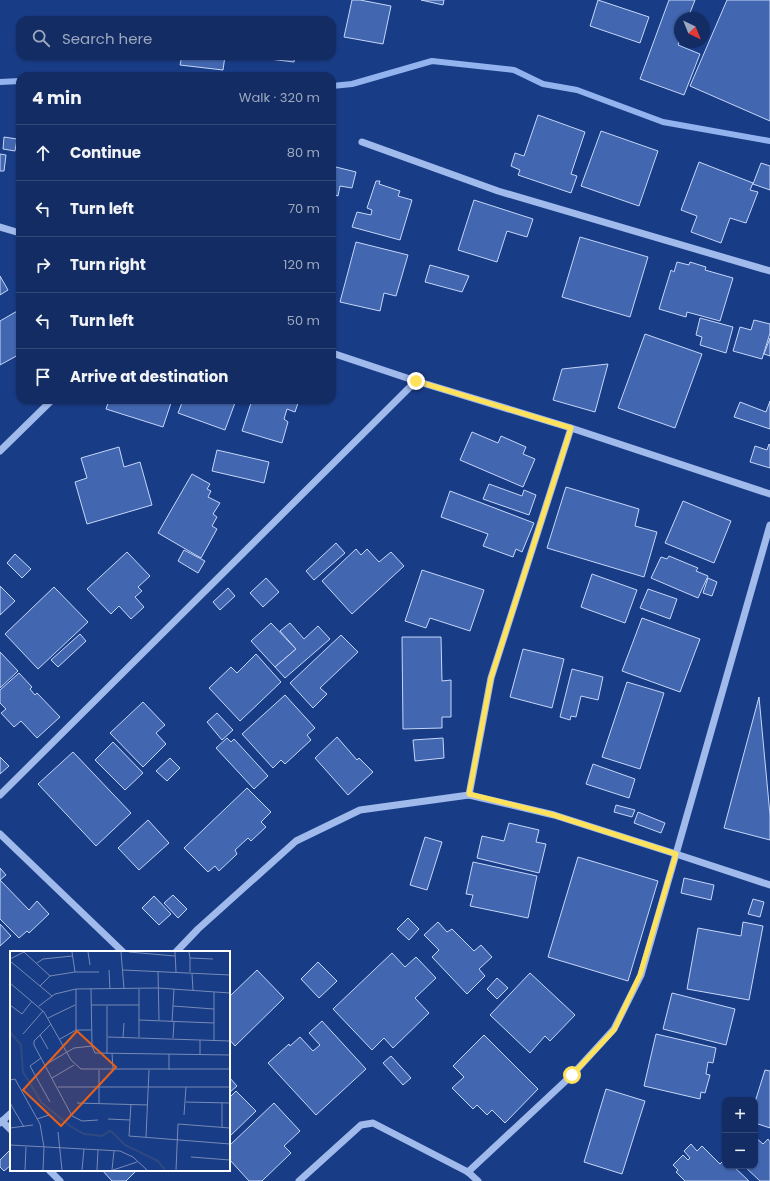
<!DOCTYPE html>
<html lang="en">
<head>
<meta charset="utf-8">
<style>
  :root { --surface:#132d64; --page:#20396d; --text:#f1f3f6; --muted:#9da8bf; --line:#324978 }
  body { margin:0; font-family:Poppins,sans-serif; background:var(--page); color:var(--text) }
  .controls { position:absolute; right:12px; bottom:12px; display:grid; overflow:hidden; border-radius:8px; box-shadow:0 1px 3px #0004 }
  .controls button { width:36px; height:36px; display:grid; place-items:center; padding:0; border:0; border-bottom:1px solid var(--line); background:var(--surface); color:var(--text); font:20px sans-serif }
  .compass { position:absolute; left:674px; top:12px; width:36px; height:36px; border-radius:50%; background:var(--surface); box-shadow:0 1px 3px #0004; rotate:137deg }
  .stop { position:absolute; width:12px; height:12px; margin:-9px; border:3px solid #ffe25b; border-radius:50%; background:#fff }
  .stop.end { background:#ffe25b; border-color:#fff; box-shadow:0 1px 4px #0008 }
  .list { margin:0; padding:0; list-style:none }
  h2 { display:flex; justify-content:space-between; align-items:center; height:52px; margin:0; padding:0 16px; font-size:17px }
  h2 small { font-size:13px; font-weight:400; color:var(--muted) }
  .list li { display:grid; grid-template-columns:26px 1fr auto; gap:12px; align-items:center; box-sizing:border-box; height:56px; padding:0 16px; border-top:1px solid var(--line) }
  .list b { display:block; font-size:15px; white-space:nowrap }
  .list em { font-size:13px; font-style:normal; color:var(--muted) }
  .icon { flex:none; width:22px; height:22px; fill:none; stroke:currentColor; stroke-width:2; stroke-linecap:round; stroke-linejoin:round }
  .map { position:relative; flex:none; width:770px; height:1181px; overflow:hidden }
  .search { position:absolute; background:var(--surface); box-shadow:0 1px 3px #0004; left:16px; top:16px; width:320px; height:44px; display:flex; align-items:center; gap:10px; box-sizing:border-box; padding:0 14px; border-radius:12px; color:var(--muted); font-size:15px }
  .panel { position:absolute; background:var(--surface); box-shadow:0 1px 3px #0004; left:16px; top:72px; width:320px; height:332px; border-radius:12px }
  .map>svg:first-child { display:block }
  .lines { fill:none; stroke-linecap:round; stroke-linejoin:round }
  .stream { stroke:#93b3ef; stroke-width:6 }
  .building { fill:#4266b0; stroke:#c5d7f9 }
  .minor { stroke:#a0baec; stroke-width:7 }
  .route { stroke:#ffe25b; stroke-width:5 }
  .inset-river { fill:none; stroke:#2f4a81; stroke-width:2 }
  .inset-road { fill:none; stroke:#758ab6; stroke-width:1 }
  .view { fill:#e96118; fill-opacity:0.15; stroke:#e96118; stroke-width:2 }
  .inset-edge { fill:none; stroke:#fff; stroke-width:2 }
</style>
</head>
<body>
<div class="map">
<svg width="770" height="1181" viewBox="0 0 770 1181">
  <rect width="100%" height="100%" fill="#193c86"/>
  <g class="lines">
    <!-- stream -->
    <g class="stream">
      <polyline points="0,82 20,81"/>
      <polyline points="332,86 352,84 432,61 514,70 543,84 577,90 663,122 770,141"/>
    </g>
  </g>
  <!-- building -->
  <g class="building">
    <polygon points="352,0 360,0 391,6 383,44 344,37"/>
    <polygon points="421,0 444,0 443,5"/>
    <polygon points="598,0 649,17 640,43 590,26"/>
    <polygon points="669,0 695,0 688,18 680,18 680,40 678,45 700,54 684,95 640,79"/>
    <polygon points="727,0 770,0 770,121 690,86"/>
    <polygon points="182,56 225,56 223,70 180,65"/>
    <polygon points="244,56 295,56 294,62"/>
    <polygon points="538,115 585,132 571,174 577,176 571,193 518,175 520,170 511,166 515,153 524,156"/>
    <polygon points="601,131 658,151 639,206 581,186"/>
    <polygon points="4,137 17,139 15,151 3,149"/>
    <polygon points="0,154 6,155 4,171 0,171"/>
    <polygon points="699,162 753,183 750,190 758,192 746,223 730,218 721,243 691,232 697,216 681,210"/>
    <polygon points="761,163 770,166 770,190 753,184"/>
    <polygon points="332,166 356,172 352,188 340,186 338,196 332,194"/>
    <polygon points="376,181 380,181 379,184 400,191 398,196 412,200 400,240 352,227 357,212 371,215 372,210 367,208"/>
    <polygon points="474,200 533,219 527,237 507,231 497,262 458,250"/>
    <polygon points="580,237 648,257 630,317 562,297"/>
    <polygon points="356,242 408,255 396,296 384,293 380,311 340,302"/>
    <polygon points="677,262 689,265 690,262 706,267 705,270 733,278 720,321 687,312 686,317 659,309 671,270 674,272"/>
    <polygon points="430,265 469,276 462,292 425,282"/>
    <polygon points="0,276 8,290 0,295"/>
    <polygon points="19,310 20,312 20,354 0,365 0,321"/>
    <polygon points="700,318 733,327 726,353 700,345 702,337 696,335"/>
    <polygon points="754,320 770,324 770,333 762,359 733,351 740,327 751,330"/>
    <polygon points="645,334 702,354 675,428 618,408"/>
    <polygon points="770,338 770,356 764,354"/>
    <polygon points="608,364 595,412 553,400 562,369"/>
    <polygon points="109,400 172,400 163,427 106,409"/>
    <polygon points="183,400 236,400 225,430 178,413"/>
    <polygon points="252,400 299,400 295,412 287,409 284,419 288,422 282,443 242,431"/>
    <polygon points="770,401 770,429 734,417 740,402 766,412"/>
    <polygon points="472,432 498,443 501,436 526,447 523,454 535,459 523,487 460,460"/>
    <polygon points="769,444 770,445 770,468 750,462 755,446 767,450"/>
    <polygon points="119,447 124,467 140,462 152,505 87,524 75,482 87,478 81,458"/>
    <polygon points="217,450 269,462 264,483 212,471"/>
    <polygon points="192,474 210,484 207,489 211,491 208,497 220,503 213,514 217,517 212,526 217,529 201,558 158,533"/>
    <polygon points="489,484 522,496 524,490 536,495 529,515 483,499"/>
    <polygon points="566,487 639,509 635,526 657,532 644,577 547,548"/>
    <polygon points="450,491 534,523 522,552 516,549 513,557 483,546 488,534 441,517"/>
    <polygon points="683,501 731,521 714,563 665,543"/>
    <polygon points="336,543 345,553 314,580 306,571"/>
    <polygon points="356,549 361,555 367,549 379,562 391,552 404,566 352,614 322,581"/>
    <polygon points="184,550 205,561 198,573 178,561"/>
    <polygon points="127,552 150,576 138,587 142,591 135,597 144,607 131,619 119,606 111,614 87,589"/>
    <polygon points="15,554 31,569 22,578 7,563"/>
    <polygon points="669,556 698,568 696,571 708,576 698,598 651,578 661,557 667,559"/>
    <polygon points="422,570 484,590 470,631 430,618 426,628 405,621"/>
    <polygon points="592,574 637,590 625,623 581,607"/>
    <polygon points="266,578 279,592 263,607 250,593"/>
    <polygon points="708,578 717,582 712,596 703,593"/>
    <polygon points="0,586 15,601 0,615"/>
    <polygon points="54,587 88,622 38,669 5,634"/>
    <polygon points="228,588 235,596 220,610 213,602"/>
    <polygon points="648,589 677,599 670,619 640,608"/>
    <polygon points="642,618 700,639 680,692 622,671"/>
    <polygon points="271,623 296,649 275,667 251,641"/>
    <polygon points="290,623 304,639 318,626 330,639 285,678 275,667 296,649 280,631"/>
    <polygon points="80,634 86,641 58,667 51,660"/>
    <polygon points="341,635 358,652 320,688 327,694 313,708 290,683"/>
    <polygon points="402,637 441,637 442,681 451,680 451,717 442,717 442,728 403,729"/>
    <polygon points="523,649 564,659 552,708 510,697"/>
    <polygon points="0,652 18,671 0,688"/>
    <polygon points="256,654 281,682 240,721 209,688 231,667 237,673"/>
    <polygon points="572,669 603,677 598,700 581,696 576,717 571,716 570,720 560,717"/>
    <polygon points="19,673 32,687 30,689 35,695 37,693 60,717 37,738 21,721 14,727 1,713 6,709 0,703 0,690"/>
    <polygon points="627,682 664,693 640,769 602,757"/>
    <polygon points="285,695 315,728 307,735 311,740 285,764 281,760 273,768 242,734"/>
    <polygon points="759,697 770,815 770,840 724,828"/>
    <polygon points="143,702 165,725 156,733 166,744 143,767 110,733"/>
    <polygon points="217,713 233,730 222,740 207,722"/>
    <polygon points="337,737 357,760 359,758 373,772 348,795 315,758"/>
    <polygon points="227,738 231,742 234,739 268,776 254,789 216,748"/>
    <polygon points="443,738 444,758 415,761 413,740"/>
    <polygon points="113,742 143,773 125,790 95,760"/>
    <polygon points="73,752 131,813 96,846 38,784"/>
    <polygon points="0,757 9,766 0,774"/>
    <polygon points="170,758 180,768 167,781 156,771"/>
    <polygon points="593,764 635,779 629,798 586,784"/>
    <polygon points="247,788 271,812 261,822 266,827 251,841 248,838 235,850 237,854 219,871 215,866 208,872 184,848"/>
    <polygon points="616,805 635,810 632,817 614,812"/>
    <polygon points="638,812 665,823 661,833 634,823"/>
    <polygon points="148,820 169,843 139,870 118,848"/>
    <polygon points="509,823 539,830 536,842 546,844 539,873 477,858 482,836 504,841"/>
    <polygon points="425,837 442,842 427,890 410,885"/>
    <polygon points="578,857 658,881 628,981 548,957"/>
    <polygon points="473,862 537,876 528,918 470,906 473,895 466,894"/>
    <polygon points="0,868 6,875 0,880 29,910 37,901 49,914 29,933 27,931 19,938 0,919"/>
    <polygon points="684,878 714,885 711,900 681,893"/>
    <polygon points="173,895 187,909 178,918 164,903"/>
    <polygon points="154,896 171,914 159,925 142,908"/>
    <polygon points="753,899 764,902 760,917 748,914"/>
    <polygon points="408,918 419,929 409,940 397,929"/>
    <polygon points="438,922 447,932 452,929 474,951 481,945 492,957 479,969 485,976 467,994 432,957 439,950 424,935"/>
    <polygon points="743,922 763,926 749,1000 687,989 698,928 741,936"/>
    <polygon points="0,924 11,936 0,946"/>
    <polygon points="392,953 405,967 416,957 436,978 415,998 429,1013 393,1048 384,1038 372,1050 333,1009"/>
    <polygon points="318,962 337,981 319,998 301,979"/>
    <polygon points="257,970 284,998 235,1046 229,1039 229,997"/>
    <polygon points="530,973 575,1015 550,1041 545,1036 530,1053 490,1015"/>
    <polygon points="497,978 508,988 497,999 487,989"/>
    <polygon points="672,993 735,1009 726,1045 663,1029"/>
    <polygon points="322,1021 366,1069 316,1115 268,1063 289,1044 290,1046 300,1037 313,1051 320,1045 309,1033"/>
    <polygon points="656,1034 716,1048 713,1063 708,1062 706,1074 710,1075 705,1093 701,1092 700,1099 644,1086"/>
    <polygon points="484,1035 538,1089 505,1123 492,1110 487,1115 477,1105 473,1109 452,1088 464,1077 453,1066"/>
    <polygon points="391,1056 411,1078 403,1085 383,1063"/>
    <polygon points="765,1070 770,1071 770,1128 755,1123 755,1102"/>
    <polygon points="229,1077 237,1086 229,1093"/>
    <polygon points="606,1089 645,1101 622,1174 584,1162"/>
    <polygon points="236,1091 256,1111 229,1137 229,1098"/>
    <polygon points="274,1103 300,1131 284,1146 291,1153 262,1181 249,1181 229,1159 229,1146"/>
    <polygon points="755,1137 763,1144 768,1139 770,1142 770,1181 760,1181 744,1166 755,1166"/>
    <polygon points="691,1144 697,1151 702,1146 720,1164 725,1159 725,1166 733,1166 749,1181 685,1181 676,1172 678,1170 673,1165 683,1155 688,1160 690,1158 684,1151"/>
    <polygon points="9,1151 11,1153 11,1165 4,1171 0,1167 0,1160"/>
    <polygon points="102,1170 137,1170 126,1181 112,1181"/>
  </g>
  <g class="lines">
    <!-- minor -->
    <g class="minor">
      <polyline points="362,142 498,191 770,271"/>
      <polyline points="0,227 20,233"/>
      <polyline points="332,353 416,381 571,428 770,494"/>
      <polyline points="0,451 52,400"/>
      <polyline points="0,795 416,381"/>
      <polyline points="469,795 491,678 571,428"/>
      <polyline points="0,834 123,952"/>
      <polyline points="176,952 198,929 296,841 360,810 469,795 554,815 676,854 770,885"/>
      <polyline points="2,1121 11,1130"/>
      <polyline points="0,1123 11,1113"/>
      <polyline points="49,1170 60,1181"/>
      <polyline points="468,1172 572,1075 614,1029 641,975 676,854 770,525"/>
      <polyline points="299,1181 361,1125 373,1123 468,1172 478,1181"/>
    </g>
  </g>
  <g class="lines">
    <!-- route -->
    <polyline class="route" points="416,381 571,428 491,678 469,794 554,815 676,854 640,975 614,1030 572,1075"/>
  </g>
  <!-- overview -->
  <g transform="translate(10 951)">
    <rect width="220" height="220" fill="#193c86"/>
    <path class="inset-river" d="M0,81l11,13 2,27 19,31 28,23 14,8 18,2 8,-5 2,1 13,13 33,16 7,9"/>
    <path class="inset-road" d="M14,1l26,24M62,1l3,20M78,1l2,13M111,1l3,37M119,1l46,4M165,1l1,20M179,1l1,6 23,1M180,7v14M0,8l14,-7M0,10l42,35M27,12l6,-4 29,-3M99,19l1,19M113,19l107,5M148,20l1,49M182,23l1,16M0,32l34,29 27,48 10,9h149M30,35l10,-10 25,-4h24M66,38v41M81,38l1,57 3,7 135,2M204,41v49M0,54l12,9 10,-13M81,54h48M29,55l16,-12 21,-5 82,-1 72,5M97,55v47M163,55l41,3M38,67l27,-13M129,69l75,3M162,71l2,-33M41,73l-17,17v4l38,71 10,5 16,-1M13,83l20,-23M30,84l8,14M98,86l122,4M113,86l1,-14M129,86v-48M163,87l1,-16M50,88l16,-9h15M190,89v15M102,102l1,17M31,107l-11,8 20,36M35,114l29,-17 18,-2M89,119v33M159,119v-16M42,127l22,-13M0,129l5,-1 25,45 4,23 -1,23M48,136h172M176,151l44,1M0,152l14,24M67,152l71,2M212,152v24M121,153l-2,32 101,8M174,164l2,-28M27,168l12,-4M98,168l22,1M0,177l23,-3M48,181l4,38M136,186l3,-67M0,194l110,6 13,6 14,13M181,206l39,3M15,219l1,-23M72,219l2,-21M87,219l1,-20M102,219l2,-19M103,219l24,-8M166,219l2,-46 52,4"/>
    <path class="view" d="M67,80l39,36 -55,59 -38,-36z"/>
    <rect width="220" height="220" class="inset-edge"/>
  </g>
</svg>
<div class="controls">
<button>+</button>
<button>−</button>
</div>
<svg class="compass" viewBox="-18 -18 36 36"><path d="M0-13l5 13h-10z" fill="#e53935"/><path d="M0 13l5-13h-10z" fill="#9da8bf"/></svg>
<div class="stop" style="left:572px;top:1075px"></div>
<div class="stop end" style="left:416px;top:381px"></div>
<div class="search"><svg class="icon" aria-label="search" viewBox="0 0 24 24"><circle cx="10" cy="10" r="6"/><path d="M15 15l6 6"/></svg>Search here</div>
<section class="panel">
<h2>4 min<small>Walk · 320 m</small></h2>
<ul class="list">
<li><svg class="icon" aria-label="ahead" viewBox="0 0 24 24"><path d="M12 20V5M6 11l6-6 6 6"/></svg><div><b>Continue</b></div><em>80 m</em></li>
<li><svg class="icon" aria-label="left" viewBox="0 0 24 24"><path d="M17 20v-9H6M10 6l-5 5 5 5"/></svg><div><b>Turn left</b></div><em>70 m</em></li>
<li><svg class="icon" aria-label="right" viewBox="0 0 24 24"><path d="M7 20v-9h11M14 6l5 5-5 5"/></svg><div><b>Turn right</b></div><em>120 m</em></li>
<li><svg class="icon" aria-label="left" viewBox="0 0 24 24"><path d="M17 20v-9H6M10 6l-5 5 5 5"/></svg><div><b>Turn left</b></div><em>50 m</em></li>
<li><svg class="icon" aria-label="arrive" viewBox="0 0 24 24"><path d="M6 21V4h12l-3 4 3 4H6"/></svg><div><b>Arrive at destination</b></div></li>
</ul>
</section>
</div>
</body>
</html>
